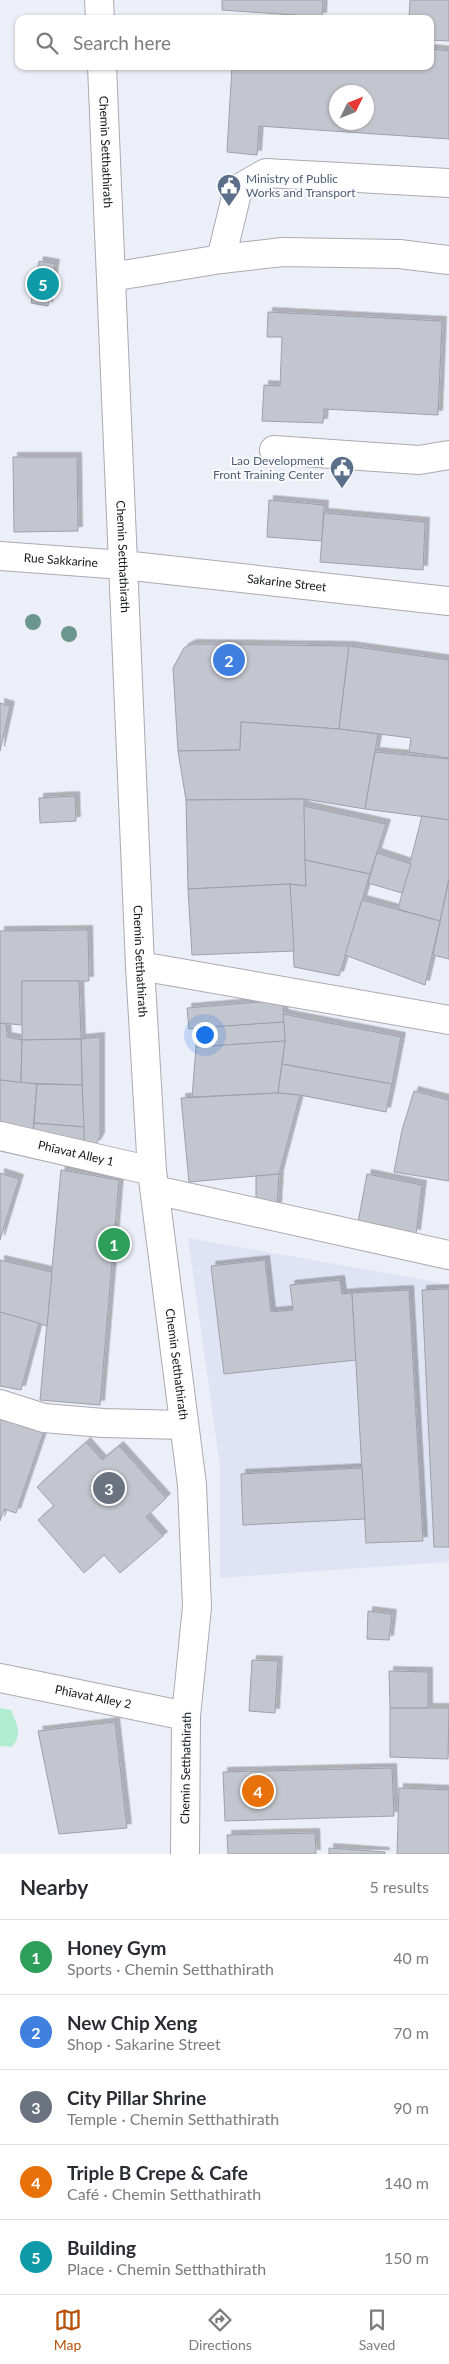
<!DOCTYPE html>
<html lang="en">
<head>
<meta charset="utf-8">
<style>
  :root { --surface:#fff; --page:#f7f7f7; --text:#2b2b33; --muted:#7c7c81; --line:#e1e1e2; --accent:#b45309 }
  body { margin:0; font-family:Lato,sans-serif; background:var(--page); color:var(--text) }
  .compass { position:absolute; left:329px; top:85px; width:45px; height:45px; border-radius:50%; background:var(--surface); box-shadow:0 1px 4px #0004; rotate:47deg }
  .you { position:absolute; left:204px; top:1034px; width:18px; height:18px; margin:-12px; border:4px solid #fff; border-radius:50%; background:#1a73e8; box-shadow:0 0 0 8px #1a73e833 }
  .badge { display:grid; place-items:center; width:32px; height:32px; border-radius:50%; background:var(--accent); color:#fff; font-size:16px; font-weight:700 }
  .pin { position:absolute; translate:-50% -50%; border:2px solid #fff; box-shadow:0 1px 5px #0006 }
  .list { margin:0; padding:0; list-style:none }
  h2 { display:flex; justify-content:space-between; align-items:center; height:65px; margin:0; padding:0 20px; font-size:21px }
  h2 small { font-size:16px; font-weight:400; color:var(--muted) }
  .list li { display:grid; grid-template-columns:32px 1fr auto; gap:15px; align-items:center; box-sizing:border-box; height:75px; padding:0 20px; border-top:1px solid var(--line) }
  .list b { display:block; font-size:19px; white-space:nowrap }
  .list p { margin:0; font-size:16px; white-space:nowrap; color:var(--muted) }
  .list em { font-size:16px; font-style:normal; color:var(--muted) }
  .icon { flex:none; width:28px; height:28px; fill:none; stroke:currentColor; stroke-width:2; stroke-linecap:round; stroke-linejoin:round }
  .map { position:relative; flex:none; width:449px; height:1854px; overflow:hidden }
  .search { position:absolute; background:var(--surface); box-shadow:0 1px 4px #0004; left:15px; right:15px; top:15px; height:55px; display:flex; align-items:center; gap:12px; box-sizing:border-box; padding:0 18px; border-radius:10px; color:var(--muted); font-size:19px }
  .sheet { height:440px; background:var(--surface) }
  nav { display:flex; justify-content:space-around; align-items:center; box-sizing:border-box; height:70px; border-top:1px solid var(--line); background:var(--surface); font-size:14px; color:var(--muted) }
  nav a { display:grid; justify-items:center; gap:2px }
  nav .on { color:var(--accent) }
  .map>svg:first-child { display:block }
  .built { fill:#dfe3f3 }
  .green { fill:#b0ecd0 }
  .building { fill:#c4c6cf; stroke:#9ea0a9; fill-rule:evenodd; filter:url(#shadow) }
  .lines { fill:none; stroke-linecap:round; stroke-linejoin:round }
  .minor-casing { stroke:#a9abb3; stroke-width:30 }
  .major-casing { stroke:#a9abb3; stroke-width:30 }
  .minor { stroke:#fff; stroke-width:28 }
  .major { stroke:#fff; stroke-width:28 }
  .tree { fill:#6b968d }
  .labels { text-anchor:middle; stroke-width:4; stroke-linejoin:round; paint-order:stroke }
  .street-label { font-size:12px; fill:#131417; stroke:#fcfcfe }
  .service-label { font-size:12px; fill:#4e5e75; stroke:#fcfcfe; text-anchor:start }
</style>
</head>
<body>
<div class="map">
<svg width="449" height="1854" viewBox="0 0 449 1854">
  <defs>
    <filter id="shadow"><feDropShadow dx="4.5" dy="-4.5" stdDeviation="0" flood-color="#0004"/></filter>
  </defs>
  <rect width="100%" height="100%" fill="#edeff8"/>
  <!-- built -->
  <polygon class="built" points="188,1238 449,1284 449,1562 220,1578 220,1467"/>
  <!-- green -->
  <path class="green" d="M0,1708l11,2c6,15 12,23 1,37l-12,-1z"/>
  <!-- building -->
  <g class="building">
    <polygon points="222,0 323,0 322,17 222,10"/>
    <polygon points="410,0 449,0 449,41 430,40 430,19 409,19"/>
    <path d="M430,49l19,2v88l-190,-13 -2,29 -30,-3 5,-86h198zM336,92h30v30h-30z"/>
    <polygon points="39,261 55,264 48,306 31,303"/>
    <polygon points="268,312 442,321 438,415 324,409 323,423 262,421 264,385 280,386 282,337 267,337"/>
    <polygon points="13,457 77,457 78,531 14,532"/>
    <polygon points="269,500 324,505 322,541 267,537"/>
    <polygon points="324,513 425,522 423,570 320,562"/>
    <polygon points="192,644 349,646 339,729 241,722 240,750 178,751 173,668 184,648"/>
    <polygon points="349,646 449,660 449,758 409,752 411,738 339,729"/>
    <polygon points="0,703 10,706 0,751"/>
    <polygon points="241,722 339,729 378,734 365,809 304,799 186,800 178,751 240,750"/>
    <polygon points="375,752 449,759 449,820 365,809"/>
    <polygon points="75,796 76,821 40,823 39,798"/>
    <polygon points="304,799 306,886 290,884 188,889 186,800"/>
    <polygon points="304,806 386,824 370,874 305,860"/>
    <polygon points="422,816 449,820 449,879 440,921 398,909"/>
    <polygon points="377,853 411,864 402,893 368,883"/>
    <polygon points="305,860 370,874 339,976 294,967 290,884 306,886"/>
    <polygon points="449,879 449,959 433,955"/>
    <polygon points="290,884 294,951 192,955 188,889"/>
    <polygon points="362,900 440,921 425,985 345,955"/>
    <polygon points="88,930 89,981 22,981 22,1025 0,1023 0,931"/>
    <polygon points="22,981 79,981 81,1039 22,1040"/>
    <polygon points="283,1000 284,1022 189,1029 187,1008"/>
    <polygon points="283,1014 401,1037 392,1084 282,1064 285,1041"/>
    <polygon points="284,1022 285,1041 196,1047 195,1028"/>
    <polygon points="0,1023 6,1024 7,1037 22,1040 21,1083 0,1080"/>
    <polygon points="100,1037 100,1137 96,1144 84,1148 81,1039"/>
    <polygon points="81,1039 82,1085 21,1083 22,1040"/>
    <polygon points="285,1041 278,1093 192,1097 196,1047"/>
    <polygon points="282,1064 392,1084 386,1112 300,1095 278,1093"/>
    <polygon points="0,1080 37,1084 33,1131 0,1128"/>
    <polygon points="37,1084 82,1085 84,1127 34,1123"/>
    <polygon points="414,1091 449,1100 449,1181 394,1172 402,1130"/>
    <polygon points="278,1093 300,1095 279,1174 189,1182 181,1098"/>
    <polygon points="34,1123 84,1127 84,1148 33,1131"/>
    <polygon points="61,1170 119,1180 100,1405 40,1400"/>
    <polygon points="0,1173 19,1179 0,1240"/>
    <polygon points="279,1174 277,1207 256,1205 256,1176"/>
    <polygon points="367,1174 422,1185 416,1234 358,1222"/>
    <polygon points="0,1260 52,1272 47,1326 0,1312"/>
    <polygon points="265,1260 271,1312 293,1310 290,1285 340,1280 342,1294 352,1293 356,1360 224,1374 211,1266"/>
    <polygon points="449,1289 449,1547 434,1547 422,1290"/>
    <polygon points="409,1290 423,1541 366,1543 352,1293"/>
    <polygon points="0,1312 39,1323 21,1390 0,1386"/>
    <polygon points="0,1412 45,1428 16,1513 4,1509 0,1521"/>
    <polygon points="86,1442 102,1460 119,1446 166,1498 146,1517 163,1536 120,1573 104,1555 84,1573 38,1520 54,1506 37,1487"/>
    <polygon points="362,1468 365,1519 243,1525 241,1474"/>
    <polygon points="368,1611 392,1614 389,1640 367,1639"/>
    <polygon points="252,1660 278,1661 275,1713 249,1711"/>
    <polygon points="389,1671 428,1672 428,1708 390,1708"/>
    <polygon points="390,1708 449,1708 448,1759 390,1757"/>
    <polygon points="115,1722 127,1828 59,1834 38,1731"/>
    <polygon points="392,1768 394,1816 225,1821 223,1772"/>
    <polygon points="399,1788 449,1790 449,1854 397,1854"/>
    <polygon points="315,1833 316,1854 228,1854 227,1835"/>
    <polygon points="329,1848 385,1852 385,1854 329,1854"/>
  </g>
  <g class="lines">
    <defs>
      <g id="minor">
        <polyline points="221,259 238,189 266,173 449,183"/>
        <polyline points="111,277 221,259 283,252 399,254 449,260"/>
        <polyline points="274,450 419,460 449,455"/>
        <path id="s1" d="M0,556l123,9 326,36"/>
        <polyline points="140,966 449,1020"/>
        <path id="s2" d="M0,1136l152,35"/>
        <polyline points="155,1190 449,1255"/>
        <polyline points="0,1404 44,1418 103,1423 184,1425"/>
        <path id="s3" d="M0,1678l186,38"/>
      </g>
      <g id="major">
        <polyline points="99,0 100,19"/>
        <path id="s4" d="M102,66l38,900 12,205 40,314 5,122 -11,109 -1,138"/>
      </g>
    </defs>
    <!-- minor casing -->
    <use href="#minor" class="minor-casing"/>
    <!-- major casing -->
    <use href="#major" class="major-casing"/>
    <!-- minor -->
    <use href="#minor" class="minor"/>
    <!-- major -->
    <use href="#major" class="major"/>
  </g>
  <!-- trees -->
  <g class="tree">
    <circle cx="33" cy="622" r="8"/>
    <circle cx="69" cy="634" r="8"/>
  </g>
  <!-- icons -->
  <defs>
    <symbol id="civic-pin" viewBox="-11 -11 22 30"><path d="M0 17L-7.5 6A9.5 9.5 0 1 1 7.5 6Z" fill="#5c6f8a" stroke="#fcfcfe"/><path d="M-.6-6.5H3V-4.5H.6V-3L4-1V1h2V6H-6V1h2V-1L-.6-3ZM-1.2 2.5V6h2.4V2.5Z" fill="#fff"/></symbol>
  </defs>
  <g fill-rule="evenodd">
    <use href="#civic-pin" x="215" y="172" width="28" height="38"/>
    <use href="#civic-pin" x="328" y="454" width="28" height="38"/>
  </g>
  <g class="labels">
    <!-- street labels -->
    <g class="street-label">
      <text dy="4" stroke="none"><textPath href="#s4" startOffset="86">Chemin Setthathirath</textPath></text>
      <text dy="4" stroke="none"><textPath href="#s4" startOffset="491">Chemin Setthathirath</textPath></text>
      <text dy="4" stroke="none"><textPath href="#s1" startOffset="61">Rue Sakkarine</textPath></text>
      <text dy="4" stroke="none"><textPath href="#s1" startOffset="288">Sakarine Street</textPath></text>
      <text dy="4" stroke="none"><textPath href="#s4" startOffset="896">Chemin Setthathirath</textPath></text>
      <text dy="4" stroke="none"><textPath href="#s2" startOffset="78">Phīavat Alley 1</textPath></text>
      <text dy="4" stroke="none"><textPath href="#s4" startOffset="1301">Chemin Setthathirath</textPath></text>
      <text dy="4" stroke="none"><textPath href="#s3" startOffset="95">Phīavat Alley 2</textPath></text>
      <text transform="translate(186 1768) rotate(-89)" y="4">Chemin Setthathirath</text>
    </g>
    <!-- service labels -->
    <g class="service-label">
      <text x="246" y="183">Ministry of Public<tspan x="246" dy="14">Works and Transport</tspan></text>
      <text x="324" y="465" text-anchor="end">Lao Development<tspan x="324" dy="14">Front Training Center</tspan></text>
    </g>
  </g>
</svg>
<svg class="compass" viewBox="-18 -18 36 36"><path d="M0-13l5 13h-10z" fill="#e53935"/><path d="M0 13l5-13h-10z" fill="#7c7c81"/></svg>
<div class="you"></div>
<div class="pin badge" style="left:114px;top:1244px;background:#2e9e5b">1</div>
<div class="pin badge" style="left:229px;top:660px;background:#3f7fe0">2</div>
<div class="pin badge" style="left:109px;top:1488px;background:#6b7280">3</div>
<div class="pin badge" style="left:258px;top:1791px;background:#e8710a">4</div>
<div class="pin badge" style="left:43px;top:284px;background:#0f9aa8">5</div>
<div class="search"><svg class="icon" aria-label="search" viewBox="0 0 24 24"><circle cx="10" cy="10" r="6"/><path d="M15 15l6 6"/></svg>Search here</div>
</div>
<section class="sheet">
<h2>Nearby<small>5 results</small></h2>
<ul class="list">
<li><span class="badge" style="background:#2e9e5b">1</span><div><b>Honey Gym</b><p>Sports · Chemin Setthathirath</p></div><em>40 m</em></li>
<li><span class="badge" style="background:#3f7fe0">2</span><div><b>New Chip Xeng</b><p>Shop · Sakarine Street</p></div><em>70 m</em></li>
<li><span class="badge" style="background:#6b7280">3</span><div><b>City Pillar Shrine</b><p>Temple · Chemin Setthathirath</p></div><em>90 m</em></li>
<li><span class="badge" style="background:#e8710a">4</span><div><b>Triple B Crepe &amp; Cafe</b><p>Café · Chemin Setthathirath</p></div><em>140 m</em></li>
<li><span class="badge" style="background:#0f9aa8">5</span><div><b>Building</b><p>Place · Chemin Setthathirath</p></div><em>150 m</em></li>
</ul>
</section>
<nav>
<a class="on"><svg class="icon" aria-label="map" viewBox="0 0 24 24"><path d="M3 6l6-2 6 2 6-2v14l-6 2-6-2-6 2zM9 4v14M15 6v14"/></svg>Map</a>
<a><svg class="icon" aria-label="directions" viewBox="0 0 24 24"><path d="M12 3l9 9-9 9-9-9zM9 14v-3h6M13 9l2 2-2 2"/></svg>Directions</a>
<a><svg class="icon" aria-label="saved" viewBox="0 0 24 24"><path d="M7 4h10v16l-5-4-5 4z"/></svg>Saved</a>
</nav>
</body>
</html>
